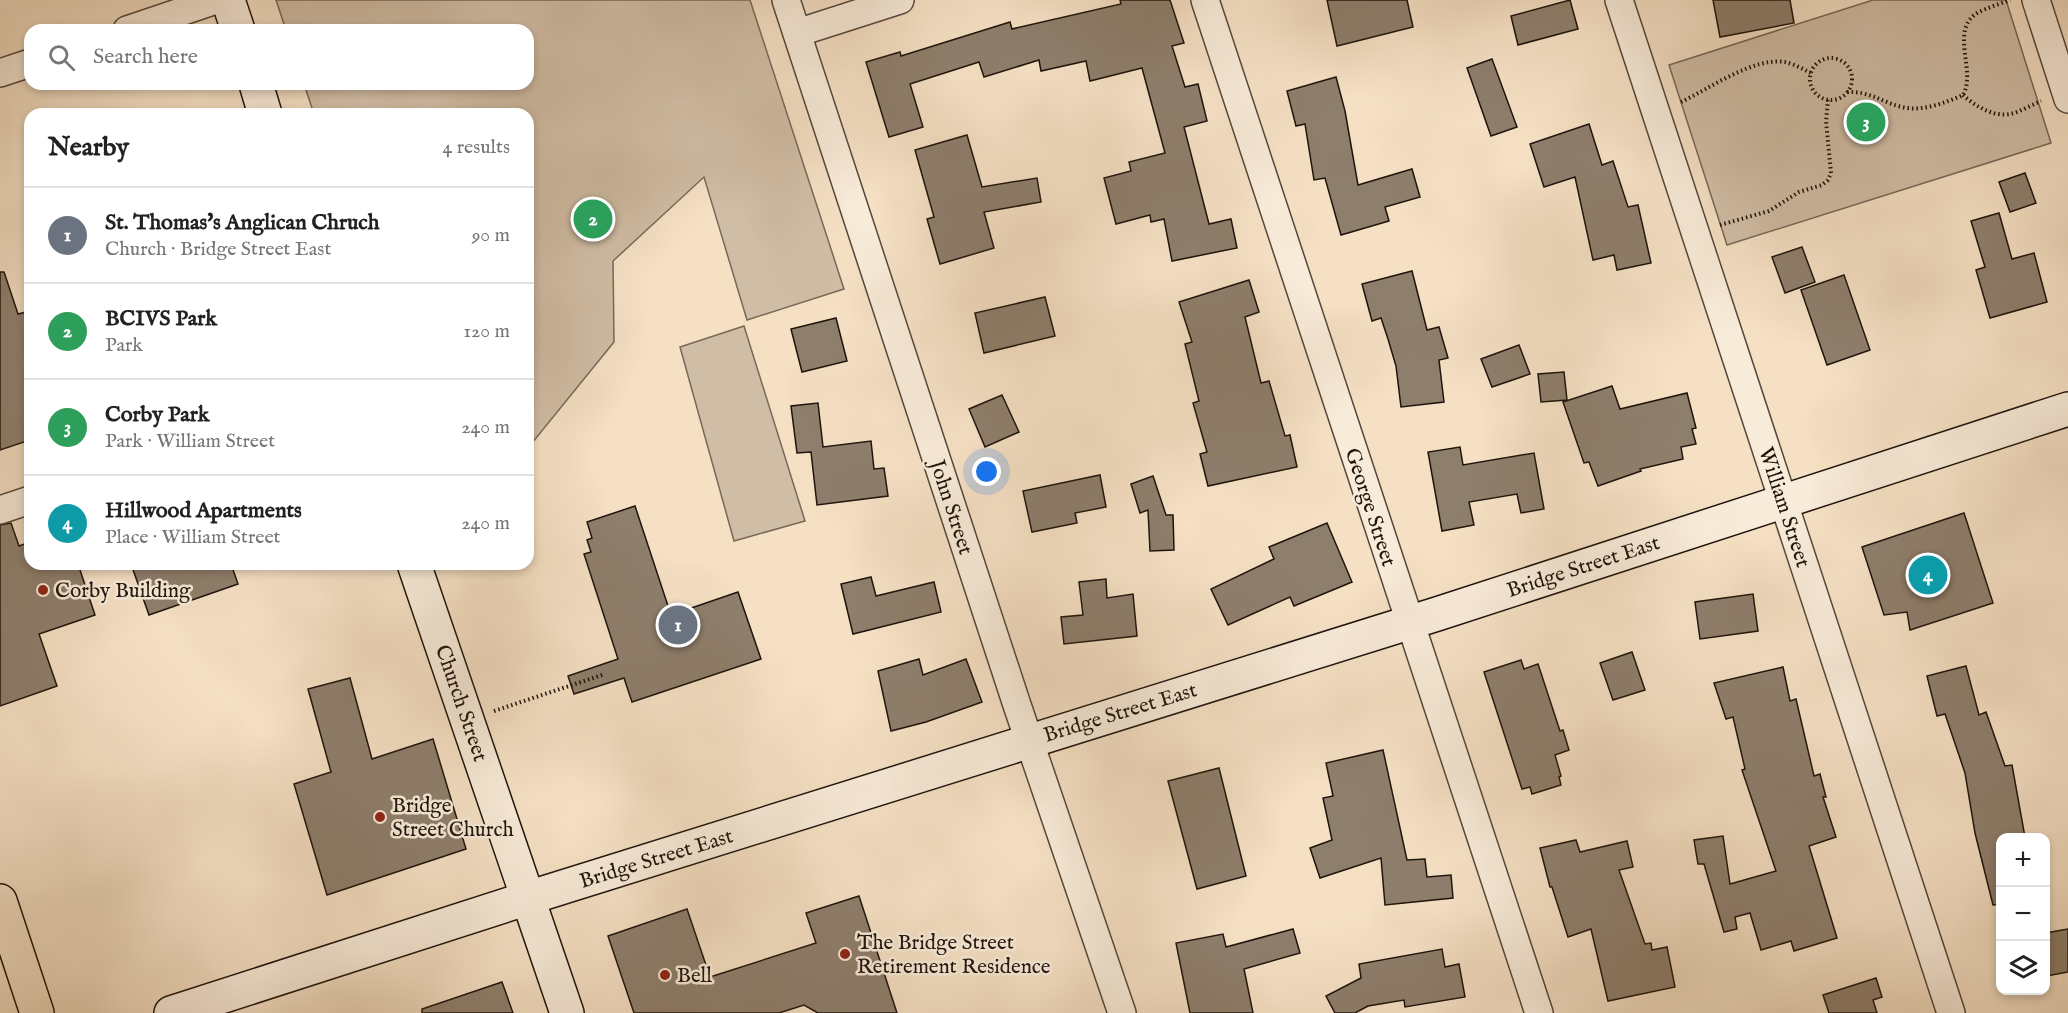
<!DOCTYPE html>
<html lang="en">
<head>
<meta charset="utf-8">
<style>
  :root { --surface:#fff; --page:#f6f6f6; --text:#222; --muted:#767676; --line:#e0e0e0; --accent:#8f2418 }
  body { margin:0; font-family:"IM FELL English",serif; background:var(--page); color:var(--text) }
  .controls { position:absolute; right:18px; bottom:18px; display:grid; overflow:hidden; border-radius:12px; box-shadow:0 3px 9px #0003 }
  .controls button { width:54px; height:54px; display:grid; place-items:center; padding:0; border:0; border-bottom:2px solid var(--line); background:var(--surface); color:var(--text); font:30px sans-serif }
  .you { position:absolute; left:987px; top:472px; width:21px; height:21px; margin:-15px; border:4px solid #fff; border-radius:50%; background:#1a73e8; box-shadow:0 0 0 9px #1a73e833 }
  .badge { display:grid; place-items:center; width:39px; height:39px; border-radius:50%; background:var(--accent); color:#fff; font-size:20px; font-weight:700 }
  .pin { position:absolute; translate:-50% -50%; border:3px solid #fff; box-shadow:0 2px 6px #0006 }
  .list { margin:0; padding:0; list-style:none }
  h2 { display:flex; justify-content:space-between; align-items:center; height:78px; margin:0; padding:0 24px; font-size:26px }
  h2 small { font-size:20px; font-weight:400; color:var(--muted) }
  .list li { display:grid; grid-template-columns:39px 1fr auto; gap:18px; align-items:center; box-sizing:border-box; height:96px; padding:0 24px; border-top:2px solid var(--line) }
  .list b { display:block; font-size:22px; white-space:nowrap }
  .list p { margin:0; font-size:20px; white-space:nowrap; color:var(--muted) }
  .list em { font-size:20px; font-style:normal; color:var(--muted) }
  .icon { flex:none; width:33px; height:33px; fill:none; stroke:currentColor; stroke-width:2; stroke-linecap:round; stroke-linejoin:round }
  .map { position:relative; flex:none; width:2068px; height:1013px; overflow:hidden }
  .search { position:absolute; background:var(--surface); box-shadow:0 3px 9px #0003; left:24px; top:24px; width:510px; height:66px; display:flex; align-items:center; gap:15px; box-sizing:border-box; padding:0 21px; border-radius:18px; color:var(--muted); font-size:22px }
  .panel { position:absolute; background:var(--surface); box-shadow:0 3px 9px #0003; left:24px; top:108px; width:510px; height:462px; border-radius:18px }
  .map>svg:first-child { display:block }
  .green { fill:#d0bda5; stroke:#776858; stroke-width:1.5 }
  .building { fill:#8e7e6c; stroke:#1e140c; stroke-width:1.5 }
  .lines { fill:none; stroke-linecap:round; stroke-linejoin:round }
  .street-casing { stroke:#54473a; stroke-width:30 }
  .secondary-casing { stroke:#1e140c; stroke-width:36 }
  .primary-casing { stroke:#1e140c; stroke-width:36 }
  .path { stroke:#1e140c; stroke-width:4; stroke-dasharray:1.5 3; stroke-linecap:butt }
  .street { stroke:#f8ebd9; stroke-width:27 }
  .secondary { stroke:#f8ebd9; stroke-width:33 }
  .primary { stroke:#f5e0c4; stroke-width:33 }
  .poi-dot { fill:#8f2418; stroke:#f8ebd9; stroke-width:2 }
  .labels { text-anchor:middle; stroke-width:5; stroke-linejoin:round; paint-order:stroke }
  .street-label { font-size:21px; fill:#1e140c; stroke:#f8ebd9 }
  .poi-label { font-size:21px; fill:#1e140c; stroke:#f8ebd9; text-anchor:start }
</style>
</head>
<body>
<div class="map">
<svg width="2068" height="1013" viewBox="0 0 2068 1013">
  <rect width="100%" height="100%" fill="#f5e0c4"/>
  <filter id="stains"><feTurbulence type="fractalNoise" baseFrequency=".00333" numOctaves="4"/><feColorMatrix values="0 0 0 0 .2 0 0 0 0 .09 0 0 0 0 .02 0 0 0 .5 -.17"/></filter>
  <radialGradient id="worn" r=".72"><stop offset=".6" stop-color="#630" stop-opacity="0"/><stop offset="1" stop-color="#630" stop-opacity=".3"/></radialGradient>
  <!-- green -->
  <g class="green">
    <polygon points="276,0 750,0 844,289 747,320 704,177 613,261 614,342 528,448 528,114 314,114 304,84 528,84 528,30 286,30"/>
    <polygon points="1873,0 2006,0 2051,143 1727,245 1669,65"/>
    <polygon points="744,326 805,521 734,541 680,347"/>
  </g>
  <!-- building -->
  <g class="building">
    <polygon points="1120,0 1170,0 1184,43 1172,46 1185,87 1198,84 1207,121 1184,127 1209,224 1231,219 1237,248 1172,261 1164,219 1151,222 1150,215 1116,224 1104,178 1131,171 1129,162 1165,153 1142,68 1090,81 1086,61 1041,71 1039,60 984,77 979,62 910,84 923,127 889,137 866,62 900,52 901,56 1010,22 1012,29 1121,4"/>
    <polygon points="1327,0 1407,0 1413,27 1337,46"/>
    <polygon points="1570,0 1578,29 1518,45 1511,16"/>
    <polygon points="1713,0 1790,0 1794,23 1720,37"/>
    <polygon points="1492,59 1517,127 1491,136 1467,68"/>
    <polygon points="1336,77 1345,111 1358,185 1412,169 1420,197 1385,207 1389,221 1341,235 1325,178 1314,180 1305,124 1296,126 1287,91"/>
    <polygon points="1589,124 1602,165 1613,161 1628,207 1638,205 1651,263 1617,270 1614,255 1593,260 1575,177 1544,187 1530,144"/>
    <polygon points="967,135 982,187 1037,178 1041,202 984,212 994,248 940,264 927,219 934,217 915,150"/>
    <polygon points="2025,173 2036,203 2010,212 1999,182"/>
    <polygon points="1999,213 2012,259 2034,253 2047,302 1990,318 1976,270 1985,267 1971,221"/>
    <polygon points="1802,247 1815,282 1785,293 1772,257"/>
    <polygon points="1412,271 1427,330 1439,327 1448,358 1439,360 1444,402 1401,407 1396,366 1388,339 1381,318 1372,321 1362,284"/>
    <polygon points="0,272 4,272 18,314 30,311 30,440 0,450"/>
    <polygon points="1844,275 1870,350 1827,365 1801,290"/>
    <polygon points="1249,280 1259,312 1245,317 1261,383 1269,381 1285,436 1290,435 1297,467 1208,486 1200,454 1207,452 1193,403 1199,401 1185,344 1192,342 1179,302"/>
    <polygon points="1045,297 1055,336 984,353 975,313"/>
    <polygon points="836,318 847,361 802,372 791,329"/>
    <polygon points="1519,345 1530,374 1492,387 1481,359"/>
    <polygon points="1564,372 1567,400 1541,402 1538,374"/>
    <polygon points="1612,386 1620,409 1687,393 1696,428 1692,429 1696,444 1681,447 1683,459 1640,469 1641,471 1598,486 1589,462 1584,463 1563,402"/>
    <polygon points="1002,395 1019,432 985,447 969,409"/>
    <polygon points="818,403 823,447 871,441 874,469 884,468 888,496 817,505 811,452 797,453 791,406"/>
    <polygon points="1460,447 1463,465 1534,453 1544,509 1521,513 1517,494 1469,502 1474,525 1442,531 1428,452"/>
    <polygon points="1100,475 1106,507 1075,513 1077,523 1032,532 1023,491"/>
    <polygon points="1153,476 1166,515 1173,515 1174,550 1150,551 1148,510 1140,513 1131,484"/>
    <polygon points="635,506 671,615 738,592 761,659 632,702 624,678 574,694 568,676 618,659 584,554 591,552 587,540 592,538 587,522"/>
    <polygon points="1964,513 1993,603 1910,630 1907,612 1884,615 1862,547"/>
    <polygon points="11,523 19,546 30,542 30,564 78,564 95,615 39,634 57,686 0,706 0,525"/>
    <polygon points="1327,523 1352,582 1294,606 1290,597 1228,625 1211,589 1274,559 1269,547"/>
    <polygon points="131,564 231,564 238,584 149,615"/>
    <polygon points="871,577 876,596 934,582 941,612 853,634 841,584"/>
    <polygon points="1106,579 1107,598 1133,594 1137,636 1064,644 1061,617 1083,615 1079,582"/>
    <polygon points="1753,594 1758,631 1700,639 1695,602"/>
    <polygon points="1632,652 1645,690 1613,700 1600,663"/>
    <polygon points="919,659 923,675 966,659 982,702 926,722 891,731 878,671"/>
    <polygon points="1521,660 1524,669 1538,664 1560,731 1563,730 1569,750 1555,755 1561,776 1559,777 1561,785 1532,794 1530,787 1522,789 1484,672"/>
    <polygon points="1966,666 1979,715 1986,712 2005,766 2012,765 2025,837 2001,837 2001,904 1993,905 1975,833 1965,773 1945,714 1937,716 1927,676"/>
    <polygon points="1783,667 1790,701 1796,699 1814,776 1820,774 1826,797 1823,797 1836,837 1809,846 1837,938 1794,951 1791,941 1761,950 1750,913 1735,917 1737,929 1724,932 1704,864 1698,864 1694,840 1723,836 1730,884 1776,871 1742,770 1745,769 1733,717 1726,719 1714,683"/>
    <polygon points="350,678 372,759 433,739 466,849 327,895 294,784 331,772 308,689"/>
    <polygon points="1383,750 1407,860 1425,859 1427,877 1451,875 1453,898 1385,905 1381,858 1320,878 1310,848 1332,840 1323,798 1333,796 1326,763"/>
    <polygon points="1219,768 1246,876 1197,889 1168,781"/>
    <polygon points="1576,840 1580,852 1627,841 1633,867 1619,870 1645,944 1651,943 1652,950 1667,947 1675,987 1608,1001 1591,929 1568,937 1552,887 1550,887 1540,848"/>
    <polygon points="859,896 897,1013 818,1013 804,1005 779,1013 634,1013 608,936 687,909 710,977 816,943 806,913"/>
    <polygon points="1293,929 1300,953 1244,969 1253,1013 1190,1013 1176,943 1223,934 1226,947"/>
    <polygon points="2068,929 2068,972 2046,976 2046,933"/>
    <polygon points="1442,949 1445,967 1459,964 1465,997 1405,1007 1404,1000 1368,1006 1355,1013 1335,1013 1326,996 1361,978 1359,964"/>
    <polygon points="1876,978 1882,997 1873,1000 1877,1013 1829,1013 1823,995"/>
    <polygon points="502,982 513,1013 422,1013 422,1009"/>
  </g>
  <g class="lines">
    <defs>
      <g id="street">
        <polyline points="786,0 1017,705 1122,1013"/>
        <polyline points="1205,0 1539,1013"/>
        <polyline points="1619,0 1951,1013"/>
        <polyline points="2036,0 2068,99"/>
        <polyline points="127,30 216,0"/>
        <polyline points="797,33 900,0"/>
        <polyline points="0,73 30,63"/>
        <polyline points="0,510 30,500"/>
      </g>
      <g id="secondary">
        <polyline points="228,0 238,30"/>
        <polyline points="256,84 265,114"/>
        <polyline points="414,564 567,1013"/>
        <polyline points="171,1013 528,898 1437,614 2068,409"/>
      </g>
      <polyline id="primary" points="0,901 37,1013"/>
    </defs>
    <!-- street casing -->
    <use href="#street" class="street-casing"/>
    <!-- secondary casing -->
    <use href="#secondary" class="secondary-casing"/>
    <!-- primary casing -->
    <use href="#primary" class="primary-casing"/>
    <!-- path -->
    <g class="path">
      <circle cx="1831" cy="79" r="21"/>
      <path d="M1847,92c23,-1 34,10 55,15 19,5 43,-4 61,-12 14,-25 -15,-66 16,-83 10,-5 21,-8 31,-12"/>
      <path d="M1963,95c12,11 30,22 47,19 10,-2 21,-9 31,-13"/>
      <path d="M1681,102c28,-13 72,-45 104,-40 9,2 18,7 26,11"/>
      <polyline points="1720,225 1769,211 1799,192 1822,185 1828,180 1831,173 1826,121 1828,100"/>
      <polyline points="494,711 605,674"/>
    </g>
    <!-- street -->
    <use href="#street" class="street"/>
    <!-- secondary -->
    <use href="#secondary" class="secondary"/>
    <!-- primary -->
    <use href="#primary" class="primary"/>
  </g>
  <!-- markers -->
  <g class="poi-dot">
    <circle cx="43" cy="590" r="6"/>
    <circle cx="380" cy="817" r="6"/>
    <circle cx="845" cy="954" r="6"/>
    <circle cx="665" cy="975" r="6"/>
  </g>
  <g class="labels">
    <!-- street labels -->
    <g class="street-label">
      <text transform="translate(952 507) rotate(72)" y="7">John Street</text>
      <text transform="translate(1371 507) rotate(72)" y="7">George Street</text>
      <text transform="translate(1785 507) rotate(72)" y="7">William Street</text>
      <text transform="translate(1583 566) rotate(-18)" y="7">Bridge Street East</text>
      <text transform="translate(462 703) rotate(71)" y="7">Church Street</text>
      <text transform="translate(1120 712) rotate(-17)" y="7">Bridge Street East</text>
      <text transform="translate(656 858) rotate(-17)" y="7">Bridge Street East</text>
    </g>
    <!-- poi labels -->
    <g class="poi-label">
      <text x="55" y="597">Corby Building</text>
      <text x="392" y="812">Bridge<tspan x="392" dy="24">Street Church</tspan></text>
      <text x="857" y="949">The Bridge Street<tspan x="857" dy="24">Retirement Residence</tspan></text>
      <text x="677" y="982">Bell</text>
    </g>
  </g>
  <rect width="100%" height="100%" filter="url(#stains)"/>
  <rect width="100%" height="100%" fill="url(#worn)"/>
</svg>
<div class="controls">
<button>+</button>
<button>−</button>
<button><svg class="icon" aria-label="layers" viewBox="0 0 24 24"><path d="M12 4l9 5-9 5-9-5zM3 14l9 5 9-5"/></svg></button>
</div>
<div class="you"></div>
<div class="pin badge" style="left:678px;top:625px;background:#6b7280">1</div>
<div class="pin badge" style="left:593px;top:219px;background:#2e9e5b">2</div>
<div class="pin badge" style="left:1866px;top:122px;background:#2e9e5b">3</div>
<div class="pin badge" style="left:1928px;top:575px;background:#0f9aa8">4</div>
<div class="search"><svg class="icon" aria-label="search" viewBox="0 0 24 24"><circle cx="10" cy="10" r="6"/><path d="M15 15l6 6"/></svg>Search here</div>
<section class="panel">
<h2>Nearby<small>4 results</small></h2>
<ul class="list">
<li><span class="badge" style="background:#6b7280">1</span><div><b>St. Thomas's Anglican Chruch</b><p>Church · Bridge Street East</p></div><em>90 m</em></li>
<li><span class="badge" style="background:#2e9e5b">2</span><div><b>BCIVS Park</b><p>Park</p></div><em>120 m</em></li>
<li><span class="badge" style="background:#2e9e5b">3</span><div><b>Corby Park</b><p>Park · William Street</p></div><em>240 m</em></li>
<li><span class="badge" style="background:#0f9aa8">4</span><div><b>Hillwood Apartments</b><p>Place · William Street</p></div><em>240 m</em></li>
</ul>
</section>
</div>
</body>
</html>
